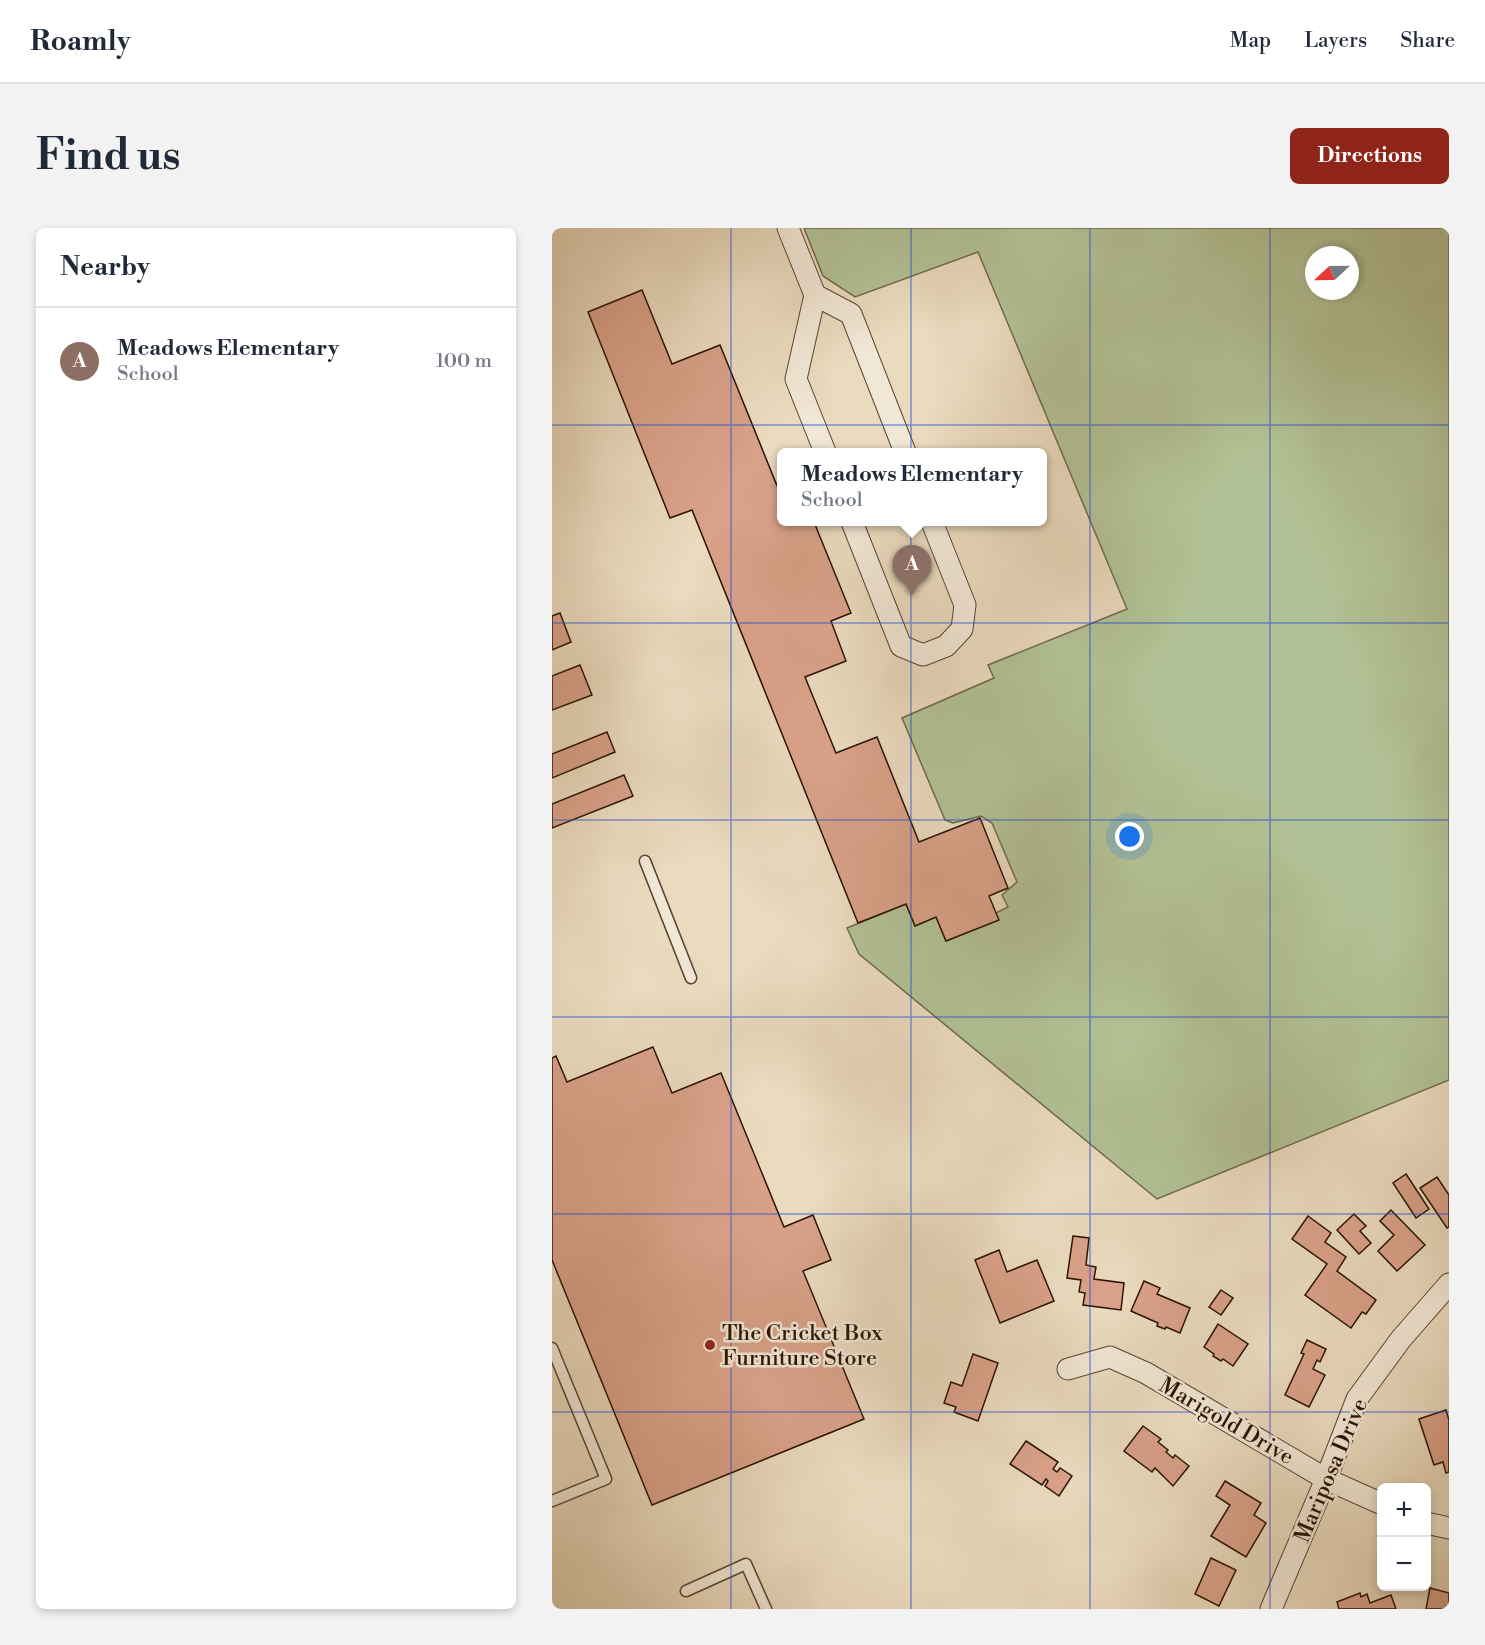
<!DOCTYPE html>
<html lang="en">
<head>
<meta charset="utf-8">
<style>
  :root { --surface:#fff; --page:#f2f2f3; --text:#1f2937; --muted:#747a83; --line:#e0e1e3; --accent:#8f2418 }
  body { margin:0; font-family:"Libre Bodoni",serif; background:var(--page); color:var(--text) }
  .controls { position:absolute; right:18px; bottom:18px; display:grid; overflow:hidden; border-radius:9px; box-shadow:0 3px 9px #0003 }
  .controls button { width:54px; height:54px; display:grid; place-items:center; padding:0; border:0; border-bottom:2px solid var(--line); background:var(--surface); color:var(--text); font:30px sans-serif }
  .compass { position:absolute; left:753px; top:18px; width:54px; height:54px; border-radius:50%; background:var(--surface); box-shadow:0 3px 9px #0003; rotate:248deg }
  .you { position:absolute; left:578px; top:609px; width:21px; height:21px; margin:-15px; border:4px solid #fff; border-radius:50%; background:#1a73e8; box-shadow:0 0 0 9px #1a73e833 }
  .badge { display:grid; place-items:center; width:39px; height:39px; border-radius:50%; background:var(--accent); color:#fff; font-size:20px; font-weight:700 }
  .pin { position:absolute; translate:-50% -50px; filter:drop-shadow(0 2px 3px #0008) }
  .pin::after { content:''; position:absolute; top:32px; width:21px; height:18px; background:inherit; clip-path:polygon(0 0,100% 0,50% 100%) }
  .popup { position:absolute; left:225px; top:220px; width:270px; height:78px; box-sizing:border-box; display:grid; place-content:center; border-radius:9px; background:var(--surface); filter:drop-shadow(0 2px 4px #0005); font-size:20px; white-space:nowrap; color:var(--muted) }
  .popup b { font-size:22px; color:var(--text) }
  .popup::after { content:''; position:absolute; left:50%; top:100%; margin-left:-12px; border:12px solid transparent; border-top-color:var(--surface) }
  .list { margin:0; padding:0; list-style:none }
  h2 { display:flex; justify-content:space-between; align-items:center; height:78px; margin:0; padding:0 24px; font-size:26px }
  h2 small { font-size:20px; font-weight:400; color:var(--muted) }
  .list li { display:grid; grid-template-columns:39px 1fr auto; gap:18px; align-items:center; box-sizing:border-box; height:108px; padding:0 24px; border-top:2px solid var(--line) }
  .list b { display:block; font-size:22px; white-space:nowrap }
  .list p { margin:0; font-size:20px; white-space:nowrap; color:var(--muted) }
  .list em { font-size:20px; font-style:normal; color:var(--muted) }
  .map { position:relative; flex:none; width:897px; height:1381px; overflow:hidden; border-radius:9px }
  header { display:flex; align-items:center; gap:36px; box-sizing:border-box; height:84px; padding:0 30px; background:var(--surface); border-bottom:2px solid var(--line) }
  header strong { font-size:28px }
  nav { display:flex; gap:33px; margin-inline-start:auto; font-size:21px }
  .intro { display:flex; align-items:center; justify-content:space-between; box-sizing:border-box; height:144px; padding:0 36px }
  h1 { margin:0; font-size:42px }
  .button { padding:15px 27px; border-radius:9px; background:var(--accent); color:#fff; font-size:21px; font-weight:700 }
  main { display:flex; gap:36px; padding:0 36px }
  aside { flex:1; background:var(--surface); border-radius:9px; box-shadow:0 3px 9px #0003 }
  .map>svg:first-child { display:block }
  .green { fill:#b2c195; stroke:#6e6a4c; stroke-width:1.5; fill-rule:evenodd }
  .building { fill:#d9a189; stroke:#2a1302; stroke-width:1.5 }
  .lines { fill:none; stroke-linecap:round; stroke-linejoin:round }
  .service-casing { stroke:#5a4531; stroke-width:13 }
  .minor-casing { stroke:#5a4531; stroke-width:23 }
  .service { stroke:#f1e7d5; stroke-width:10 }
  .minor { stroke:#f1e7d5; stroke-width:21 }
  .grid { fill:none; stroke:#1d4ed8; stroke-width:1.5; stroke-opacity:0.55 }
  .poi-dot { fill:#8f2418; stroke:#f1e7d5; stroke-width:2 }
  .labels { text-anchor:middle; stroke-width:5; stroke-linejoin:round; paint-order:stroke }
  .poi-label { font-size:22px; fill:#2a1302; stroke:#f1e7d5; text-anchor:start }
  .street-label { font-size:22px; fill:#2a1302; stroke:#f1e7d5 }
</style>
</head>
<body>
<header>
<strong>Roamly</strong>
<nav><a>Map</a><a>Layers</a><a>Share</a></nav>
</header>
<div class="intro"><h1>Find us</h1><a class="button">Directions</a></div>
<main>
<aside>
<h2>Nearby<small></small></h2>
<ul class="list">
<li><span class="badge" style="background:#8d6e63">A</span><div><b>Meadows Elementary</b><p>School</p></div><em>100 m</em></li>
</ul>
</aside>
<div class="map">
<svg width="897" height="1381" viewBox="0 0 897 1381">
  <rect width="100%" height="100%" fill="#eadabe"/>
  <filter id="stains"><feTurbulence type="fractalNoise" baseFrequency=".00333" numOctaves="4"/><feColorMatrix values="0 0 0 0 .2 0 0 0 0 .09 0 0 0 0 .02 0 0 0 .5 -.17"/></filter>
  <radialGradient id="worn" r=".72"><stop offset=".6" stop-color="#630" stop-opacity="0"/><stop offset="1" stop-color="#630" stop-opacity=".3"/></radialGradient>
  <!-- green -->
  <path class="green" d="M252,0h645v852l-292,119 -298,-245 -12,-26 59,-24 9,22 21,-9 10,24 52,-21 -2,-7 12,-6 -6,-12 15,-13 -25,-59 -11,-7 -28,7 -8,-3 -43,-102 92,-40 -6,-13 139,-56 -149,-357 -123,45 -32,-21zM762,27h36v36h-36z"/>
  <!-- building -->
  <g class="building">
    <polygon points="90,62 120,136 168,117 230,270 230,294 262,294 299,385 279,393 294,433 253,449 284,525 325,509 367,614 428,590 456,660 437,668 447,692 394,713 384,689 363,698 354,676 306,695 140,282 118,290 36,84"/>
    <polygon points="8,385 19,414 0,422 0,388"/>
    <polygon points="28,437 40,467 0,482 0,448"/>
    <polygon points="55,504 63,524 0,550 0,526"/>
    <polygon points="72,547 81,568 0,600 0,576"/>
    <polygon points="101,819 120,865 169,845 232,999 261,987 279,1032 251,1043 312,1191 100,1277 0,1032 0,830 4,828 15,854"/>
    <polygon points="854,946 877,981 864,990 841,955"/>
    <polygon points="885,949 897,967 897,999 895,1000 868,960"/>
    <polygon points="839,982 873,1017 845,1043 826,1023 842,1007 828,993"/>
    <polygon points="802,986 814,998 808,1003 819,1015 807,1026 785,1002"/>
    <polygon points="756,988 779,1005 773,1014 794,1029 785,1043 824,1072 814,1086 810,1084 799,1100 753,1067 775,1036 740,1011"/>
    <polygon points="521,1008 537,1010 534,1037 544,1039 542,1051 572,1055 569,1082 531,1077 533,1065 527,1064 529,1052 515,1050"/>
    <polygon points="447,1022 455,1044 485,1032 502,1073 448,1095 423,1032"/>
    <polygon points="592,1053 608,1060 605,1066 638,1080 628,1105 614,1099 613,1101 605,1098 606,1095 579,1083"/>
    <polygon points="669,1062 681,1070 669,1087 657,1079"/>
    <polygon points="666,1096 696,1116 681,1138 671,1131 669,1133 661,1128 662,1126 652,1119"/>
    <polygon points="755,1112 774,1121 768,1134 765,1132 761,1141 773,1147 757,1179 733,1167 752,1126 749,1125"/>
    <polygon points="421,1126 446,1135 426,1193 402,1184 404,1179 392,1175 399,1154 410,1158"/>
    <polygon points="894,1182 897,1192 897,1244 894,1245 891,1234 882,1237 867,1191"/>
    <polygon points="591,1198 609,1211 606,1214 616,1222 614,1224 621,1230 623,1227 637,1238 621,1258 603,1240 600,1244 572,1223"/>
    <polygon points="474,1213 506,1234 501,1241 505,1244 508,1240 520,1248 507,1268 493,1258 496,1253 494,1251 490,1257 458,1236"/>
    <polygon points="673,1253 709,1275 702,1287 714,1295 694,1329 659,1308 678,1277 664,1268"/>
    <polygon points="659,1330 684,1342 667,1378 643,1366"/>
    <polygon points="878,1360 897,1365 897,1381 874,1381"/>
    <polygon points="808,1365 809,1369 815,1366 818,1375 839,1367 844,1381 787,1381 785,1374"/>
  </g>
  <g class="lines">
    <defs>
      <g id="service">
        <polyline points="93,633 139,750"/>
        <polyline points="0,1120 54,1251 0,1273"/>
        <polyline points="134,1363 194,1336 214,1381"/>
      </g>
      <g id="minor">
        <polyline points="236,0 263,67 244,151 273,224"/>
        <polyline points="263,67 299,86 353,224"/>
        <polyline points="300,294 349,418 371,427 394,418 410,401 413,377 380,294"/>
        <polyline points="516,1141 558,1129 594,1145 774,1251 830,1276"/>
        <polyline points="874,1295 897,1300"/>
        <polyline points="719,1381 774,1251 805,1171 849,1111 897,1056"/>
      </g>
    </defs>
    <!-- service casing -->
    <use href="#service" class="service-casing"/>
    <!-- minor casing -->
    <use href="#minor" class="minor-casing"/>
    <!-- service -->
    <use href="#service" class="service"/>
    <!-- minor -->
    <use href="#minor" class="minor"/>
  </g>
  <!-- grid -->
  <path class="grid" d="M179,0v1381M359,0v1381M538,0v1381M718,0v1381M0,197h897M0,395h897M0,592h897M0,789h897M0,986h897M0,1184h897"/>
  <!-- markers -->
  <circle class="poi-dot" cx="158" cy="1117" r="6"/>
  <g class="labels">
    <!-- poi labels -->
    <g class="poi-label">
      <text x="170" y="1112">The Cricket Box<tspan x="170" dy="25">Furniture Store</tspan></text>
    </g>
    <!-- street labels -->
    <g class="street-label">
      <text transform="translate(675 1192) rotate(30)" y="8">Marigold Drive</text>
      <text transform="translate(778 1242) rotate(-67)" y="8">Mariposa Drive</text>
    </g>
  </g>
  <rect width="100%" height="100%" filter="url(#stains)"/>
  <rect width="100%" height="100%" fill="url(#worn)"/>
</svg>
<div class="controls">
<button>+</button>
<button>−</button>
</div>
<svg class="compass" viewBox="-18 -18 36 36"><path d="M0-13l5 13h-10z" fill="#e53935"/><path d="M0 13l5-13h-10z" fill="#747a83"/></svg>
<div class="you"></div>
<div class="pin badge" style="left:360px;top:367px;background:#8d6e63">A</div>
<div class="popup"><b>Meadows Elementary</b>School</div>
</div>
</main>
</body>
</html>
